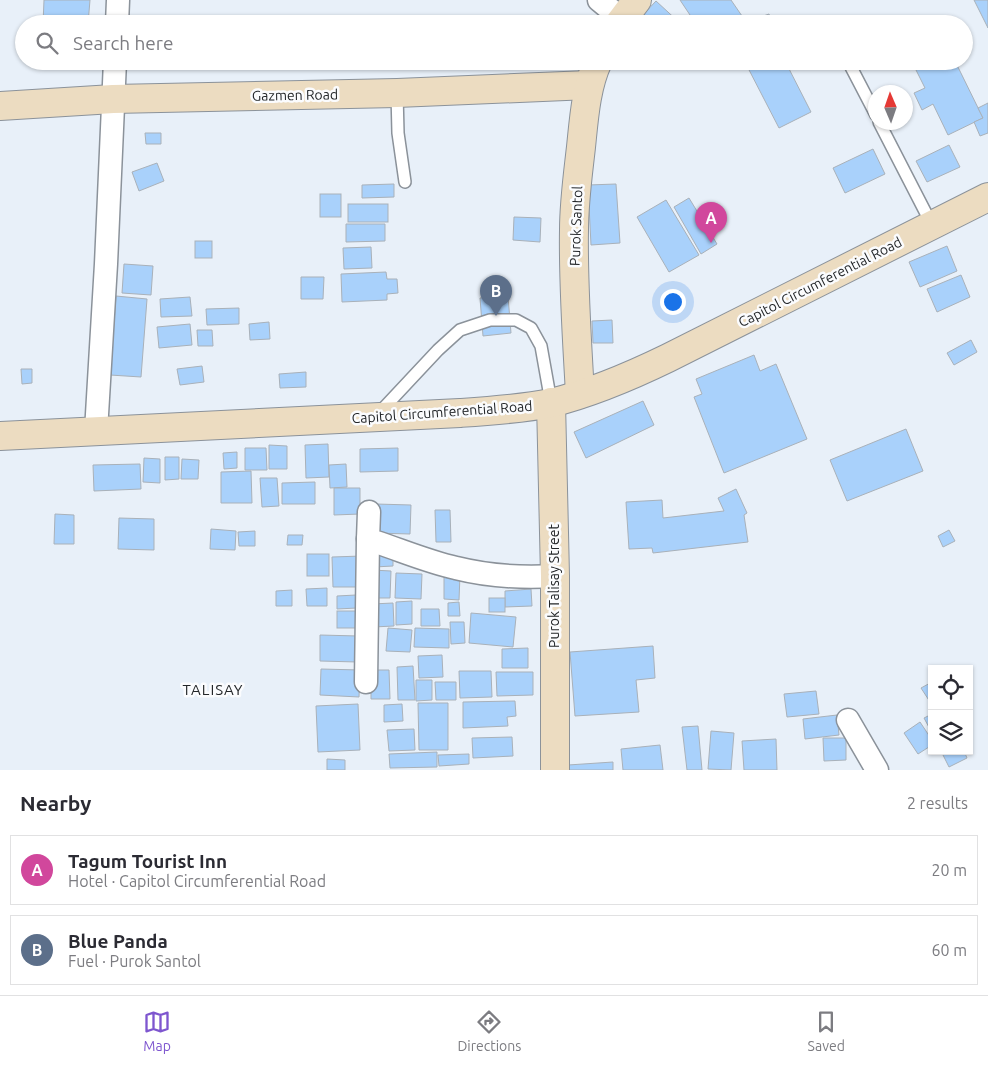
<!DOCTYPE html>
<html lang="en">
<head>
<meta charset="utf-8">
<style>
  :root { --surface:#fff; --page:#f2f2f3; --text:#2b2b33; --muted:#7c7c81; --line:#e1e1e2; --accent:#7e56cf }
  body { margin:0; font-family:Ubuntu,sans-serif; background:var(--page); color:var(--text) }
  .controls { position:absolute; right:15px; bottom:15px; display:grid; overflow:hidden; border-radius:0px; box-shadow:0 1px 4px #0004 }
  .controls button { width:45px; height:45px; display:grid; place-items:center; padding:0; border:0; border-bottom:1px solid var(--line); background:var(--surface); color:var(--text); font:25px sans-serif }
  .compass { position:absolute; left:868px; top:85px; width:45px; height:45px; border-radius:50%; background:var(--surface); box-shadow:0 1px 4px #0004; rotate:358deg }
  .you { position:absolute; left:672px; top:301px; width:18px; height:18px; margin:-12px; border:4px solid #fff; border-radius:50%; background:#1a73e8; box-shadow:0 0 0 8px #1a73e833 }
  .badge { display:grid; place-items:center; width:32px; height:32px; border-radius:50%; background:var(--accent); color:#fff; font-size:16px; font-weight:700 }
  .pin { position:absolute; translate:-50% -41px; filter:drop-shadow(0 1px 2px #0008) }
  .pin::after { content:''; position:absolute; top:26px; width:18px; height:15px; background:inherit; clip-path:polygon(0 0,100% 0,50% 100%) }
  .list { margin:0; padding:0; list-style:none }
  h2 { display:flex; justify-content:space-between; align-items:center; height:65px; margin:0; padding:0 20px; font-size:21px }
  h2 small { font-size:16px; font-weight:400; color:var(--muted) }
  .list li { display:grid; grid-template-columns:32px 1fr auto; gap:15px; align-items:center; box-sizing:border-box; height:70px; margin:0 10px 10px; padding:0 10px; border:1px solid var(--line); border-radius:0px }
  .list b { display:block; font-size:19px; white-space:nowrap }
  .list p { margin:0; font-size:16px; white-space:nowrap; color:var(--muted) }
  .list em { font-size:16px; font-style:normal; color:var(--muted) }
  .icon { flex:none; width:28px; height:28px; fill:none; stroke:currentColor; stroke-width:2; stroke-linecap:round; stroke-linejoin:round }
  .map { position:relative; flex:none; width:988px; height:770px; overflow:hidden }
  .search { position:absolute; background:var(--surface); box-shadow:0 1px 4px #0004; left:15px; right:15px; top:15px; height:55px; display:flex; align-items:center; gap:12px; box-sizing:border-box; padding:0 18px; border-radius:28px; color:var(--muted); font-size:19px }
  .sheet { height:225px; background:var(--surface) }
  nav { display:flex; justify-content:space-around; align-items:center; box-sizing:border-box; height:70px; border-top:1px solid var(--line); background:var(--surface); font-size:14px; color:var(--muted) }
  nav a { display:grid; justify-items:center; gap:2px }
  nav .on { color:var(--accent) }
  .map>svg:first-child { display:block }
  .building { fill:#a9d1fb; stroke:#a9b1b9 }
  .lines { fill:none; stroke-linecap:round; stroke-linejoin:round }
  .lane-casing { stroke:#8b929a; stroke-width:14 }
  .street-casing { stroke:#8b929a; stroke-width:25 }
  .secondary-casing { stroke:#8b929a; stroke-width:30 }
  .lane { stroke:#fff; stroke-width:11 }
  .street { stroke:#fff; stroke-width:22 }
  .secondary { stroke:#ecdcc1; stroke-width:28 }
  .labels { text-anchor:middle; stroke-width:5; stroke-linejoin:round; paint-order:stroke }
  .street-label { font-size:14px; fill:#232629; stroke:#fbfcfe }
  .neighbourhood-label { font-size:15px; letter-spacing:1px; fill:#232629; stroke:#fbfcfe }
</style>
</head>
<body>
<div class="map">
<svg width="988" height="770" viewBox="0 0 988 770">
  <rect width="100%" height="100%" fill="#e8f0f9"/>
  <!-- building -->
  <g class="building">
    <polygon points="44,0 90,0 88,24 43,24"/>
    <polygon points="680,0 731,0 742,16 730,24 722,24 717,16 705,24 696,24"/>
    <polygon points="974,0 988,0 988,28"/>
    <polygon points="656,1 681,24 646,24 640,18"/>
    <polygon points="769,14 772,24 741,24"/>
    <polygon points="757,61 785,61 811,112 779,128 747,66"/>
    <polygon points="915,61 955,61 983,118 948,135 933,104 922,110 914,93 925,88 912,62"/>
    <polygon points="988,103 988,133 980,136 974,122 983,118 978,108"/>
    <polygon points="145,133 161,133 161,144 146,144"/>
    <polygon points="949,145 960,167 927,182 916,161"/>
    <polygon points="873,149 885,174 845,193 833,168"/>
    <polygon points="157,163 164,181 139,191 132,172"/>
    <polygon points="394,184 394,197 362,198 362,185"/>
    <polygon points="616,184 620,243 591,245 588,185"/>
    <rect x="320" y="194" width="21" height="23"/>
    <polygon points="689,198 717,244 701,254 674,207"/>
    <polygon points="666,200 699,255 669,272 637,217"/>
    <rect x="348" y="204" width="40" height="18"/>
    <polygon points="514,217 541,218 540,242 513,240"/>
    <polygon points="346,224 385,224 385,241 346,242"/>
    <rect x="195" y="241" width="17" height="17"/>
    <polygon points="947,246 957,271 920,287 909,262"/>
    <polygon points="371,247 372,268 344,269 343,248"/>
    <polygon points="124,264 153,266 151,295 122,293"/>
    <polygon points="386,272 387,279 397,279 398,293 387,294 387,300 342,302 341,274"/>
    <polygon points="961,275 970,297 937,312 927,289"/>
    <polygon points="301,277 324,277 323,299 301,299"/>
    <polygon points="116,296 147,299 141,377 110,375"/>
    <polygon points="508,296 511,333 483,336 480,298"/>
    <polygon points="190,297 192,316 161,317 160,299"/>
    <polygon points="239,308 239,324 207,325 206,309"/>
    <polygon points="612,320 613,343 593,343 592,321"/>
    <polygon points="269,322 270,339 250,340 249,324"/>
    <polygon points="190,324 192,345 159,348 157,327"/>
    <polygon points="197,330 212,330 213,346 198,346"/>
    <polygon points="971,340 977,352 954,365 947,353"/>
    <polygon points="754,355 760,371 776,364 807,439 724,473 694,397 702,394 696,379"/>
    <polygon points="202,366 204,382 180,385 177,369"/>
    <polygon points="21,369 32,369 32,383 22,384"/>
    <polygon points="306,372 306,387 280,388 279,374"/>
    <polygon points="643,401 654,425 586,458 574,432"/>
    <polygon points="906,429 923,471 847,501 830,460"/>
    <polygon points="328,444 329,477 306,478 305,445"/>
    <polygon points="269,445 287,446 287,469 269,469"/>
    <polygon points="245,448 266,448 267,470 245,470"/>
    <polygon points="398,448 398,471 360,472 360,449"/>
    <polygon points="237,452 237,468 224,469 223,453"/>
    <polygon points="165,457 179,457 179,479 165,480"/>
    <polygon points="144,458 160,459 160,483 143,482"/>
    <polygon points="182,459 199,460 198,479 181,479"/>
    <polygon points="140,464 141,489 94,491 93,465"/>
    <polygon points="346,464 347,487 330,488 329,465"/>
    <polygon points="251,471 252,503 221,503 221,472"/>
    <polygon points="260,478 277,478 279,506 262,507"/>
    <polygon points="315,482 315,504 282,504 282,483"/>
    <polygon points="334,488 360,488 360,514 334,515"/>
    <polygon points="736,489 747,513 744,515 748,542 653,553 652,548 629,549 626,502 662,500 663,518 724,511 718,498"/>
    <polygon points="376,504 411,505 410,534 375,533"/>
    <polygon points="435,510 450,510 451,542 436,542"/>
    <polygon points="55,514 74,515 74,544 54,544"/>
    <polygon points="119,518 154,519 154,550 118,549"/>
    <polygon points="211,529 236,531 235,550 210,549"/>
    <polygon points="949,530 955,541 943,547 938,536"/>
    <polygon points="255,531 255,546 239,546 238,532"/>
    <polygon points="288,535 303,535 302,545 287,545"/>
    <polygon points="374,548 393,548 393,566 374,567"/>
    <rect x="307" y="554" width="22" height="22"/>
    <polygon points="362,556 363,587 333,587 332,557"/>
    <polygon points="372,570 391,571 390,598 372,598"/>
    <polygon points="396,573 422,574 421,599 395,598"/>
    <polygon points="444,574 460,575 459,600 444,599"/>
    <polygon points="327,588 327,606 307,606 306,589"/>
    <polygon points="531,589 532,606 505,607 505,591"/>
    <polygon points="292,590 292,606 276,606 276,591"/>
    <polygon points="356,595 357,608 337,609 337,596"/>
    <rect x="489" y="598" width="16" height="14"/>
    <polygon points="412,601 412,624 396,625 396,602"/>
    <polygon points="459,602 460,616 448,616 448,603"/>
    <polygon points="393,603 394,626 373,627 372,604"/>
    <polygon points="421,609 439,609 440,626 421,626"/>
    <rect x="337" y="611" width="21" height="17"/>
    <polygon points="471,613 516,617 513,647 469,643"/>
    <polygon points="450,622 464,622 465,643 451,644"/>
    <polygon points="388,628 412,630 410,652 386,651"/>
    <polygon points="415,628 449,629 449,648 414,647"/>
    <polygon points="320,635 358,636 357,662 320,661"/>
    <polygon points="653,646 655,678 636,680 639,712 575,716 570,652"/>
    <polygon points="528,648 528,668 502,668 502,649"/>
    <polygon points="442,655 443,677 419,678 418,656"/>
    <polygon points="413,666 415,700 398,700 397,667"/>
    <polygon points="321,669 360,670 359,697 320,695"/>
    <polygon points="371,670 389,670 390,699 371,699"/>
    <polygon points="459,671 491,671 492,697 460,698"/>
    <polygon points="496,672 533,672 533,695 497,696"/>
    <polygon points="416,680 432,680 432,700 416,701"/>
    <polygon points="435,682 456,682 456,700 436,700"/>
    <polygon points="932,682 932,705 921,688"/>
    <polygon points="816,691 819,714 787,717 784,694"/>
    <polygon points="515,701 516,716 507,717 508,726 463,728 463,702"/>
    <polygon points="418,703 448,703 448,750 419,750"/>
    <polygon points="358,704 360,750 318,752 316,706"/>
    <polygon points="402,704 403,721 384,722 384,705"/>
    <polygon points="932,714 932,730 931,731 924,718"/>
    <polygon points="837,715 839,735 805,739 803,719"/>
    <polygon points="920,722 932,740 932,745 918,754 904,733"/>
    <polygon points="698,726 702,770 687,770 682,727"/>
    <polygon points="414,729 415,750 389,751 387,730"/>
    <polygon points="711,731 734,733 731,770 708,769"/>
    <polygon points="512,737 513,756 473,758 472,738"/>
    <polygon points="823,738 846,738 846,760 824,761"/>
    <polygon points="776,739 777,770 744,770 742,741"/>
    <polygon points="660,745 663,770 623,770 621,749"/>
    <polygon points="945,751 964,751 967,758 949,767 942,753"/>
    <polygon points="437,752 437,767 390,768 389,754"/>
    <polygon points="469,754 469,764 439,766 438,755"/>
    <polygon points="327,759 345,760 345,770 327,770"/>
    <polygon points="613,762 613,770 569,770 568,765"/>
  </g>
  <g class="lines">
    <defs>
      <g id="lane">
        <polyline points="851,67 876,115"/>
        <polyline points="397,93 398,133 405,182"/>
        <polyline points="879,122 932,225"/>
        <polyline points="379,413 438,350 460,330 490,320 516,320 531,328 541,346 551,402"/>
      </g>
      <g id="street">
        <polyline points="599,0 622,19"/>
        <polyline points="117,24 118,0"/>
        <polyline points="96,431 106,264 115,61"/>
        <path d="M369,512l-1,27 8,3c27,9 53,20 80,26 32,8 66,10 99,8"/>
        <polyline points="366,682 368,539"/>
        <polyline points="848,720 877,770"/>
      </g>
      <g id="secondary">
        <polyline points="619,24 637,0"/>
        <polyline points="0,106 113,99 397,93 589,85"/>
        <path d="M580,394c-3,-55 -7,-109 -6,-164 0,-28 4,-56 7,-83 3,-29 5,-60 17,-86"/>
        <polyline points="551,402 555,576 555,770"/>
        <path d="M0,436l460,-23c30,-2 61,-4 91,-10 40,-10 80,-27 117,-45l320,-161"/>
      </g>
    </defs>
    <!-- lane casing -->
    <use href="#lane" class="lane-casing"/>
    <!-- street casing -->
    <use href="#street" class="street-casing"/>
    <!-- secondary casing -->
    <use href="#secondary" class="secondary-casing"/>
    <!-- lane -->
    <use href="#lane" class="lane"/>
    <!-- street -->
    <use href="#street" class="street"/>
    <!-- secondary -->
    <use href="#secondary" class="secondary"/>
  </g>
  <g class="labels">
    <!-- street labels -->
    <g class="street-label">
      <text transform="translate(295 95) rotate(-1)" y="5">Gazmen Road</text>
      <text transform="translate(576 226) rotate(-88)" y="5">Purok Santol</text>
      <text transform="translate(820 282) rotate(-27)" y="5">Capitol Circumferential Road</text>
      <text transform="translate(442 412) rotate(-4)" y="5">Capitol Circumferential Road</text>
      <text transform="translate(554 586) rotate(-90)" y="5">Purok Talisay Street</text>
    </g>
    <!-- neighbourhood labels -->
    <g class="neighbourhood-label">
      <text x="213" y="695">TALISAY</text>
    </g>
  </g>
</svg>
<div class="controls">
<button><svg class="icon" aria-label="locate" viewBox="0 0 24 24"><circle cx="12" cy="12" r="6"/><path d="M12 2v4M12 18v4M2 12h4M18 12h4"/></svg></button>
<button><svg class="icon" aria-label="layers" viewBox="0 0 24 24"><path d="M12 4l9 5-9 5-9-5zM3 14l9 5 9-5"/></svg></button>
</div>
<svg class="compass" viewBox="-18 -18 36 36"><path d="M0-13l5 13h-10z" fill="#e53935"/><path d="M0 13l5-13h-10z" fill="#7c7c81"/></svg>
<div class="you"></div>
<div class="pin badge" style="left:711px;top:243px;background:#d1479c">A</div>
<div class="pin badge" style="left:496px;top:316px;background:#5c6f8a">B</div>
<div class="search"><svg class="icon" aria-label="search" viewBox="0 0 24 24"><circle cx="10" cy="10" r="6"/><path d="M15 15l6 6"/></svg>Search here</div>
</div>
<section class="sheet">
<h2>Nearby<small>2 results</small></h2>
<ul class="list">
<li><span class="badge" style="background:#d1479c">A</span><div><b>Tagum Tourist Inn</b><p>Hotel · Capitol Circumferential Road</p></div><em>20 m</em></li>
<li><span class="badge" style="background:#5c6f8a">B</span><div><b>Blue Panda</b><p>Fuel · Purok Santol</p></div><em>60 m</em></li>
</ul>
</section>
<nav>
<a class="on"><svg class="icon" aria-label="map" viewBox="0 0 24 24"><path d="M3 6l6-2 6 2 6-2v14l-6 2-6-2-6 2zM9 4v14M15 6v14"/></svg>Map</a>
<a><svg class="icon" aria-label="directions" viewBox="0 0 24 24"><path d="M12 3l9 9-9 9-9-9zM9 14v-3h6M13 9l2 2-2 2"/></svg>Directions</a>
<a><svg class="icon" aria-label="saved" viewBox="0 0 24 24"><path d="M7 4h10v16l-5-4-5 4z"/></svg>Saved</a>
</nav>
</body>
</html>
